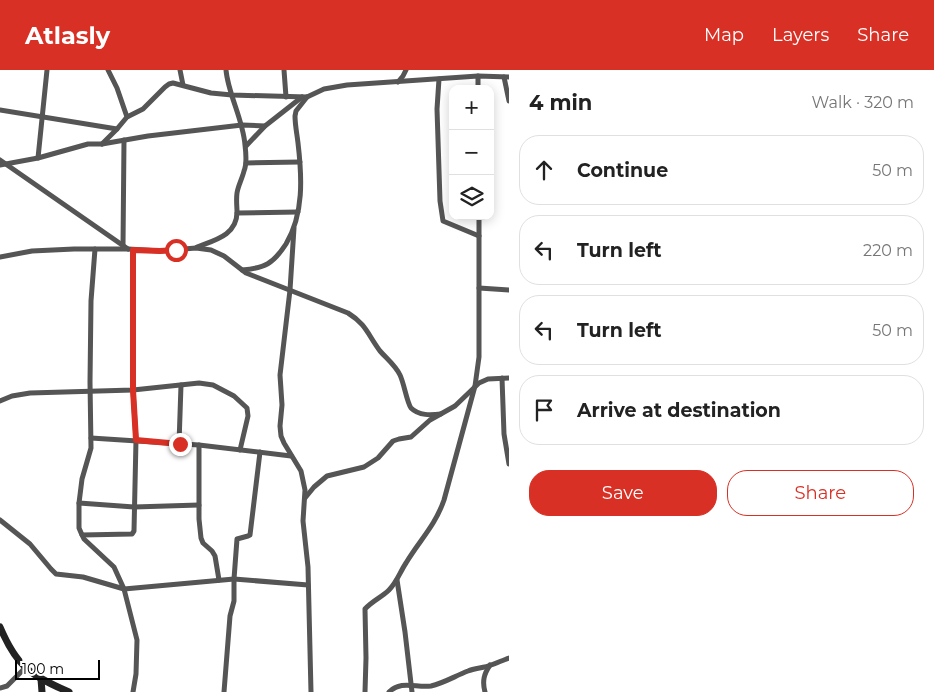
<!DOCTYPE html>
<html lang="en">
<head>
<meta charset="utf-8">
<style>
  :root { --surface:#fff; --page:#f6f6f6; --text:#222; --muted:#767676; --line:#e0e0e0; --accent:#d93025 }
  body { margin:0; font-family:Montserrat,sans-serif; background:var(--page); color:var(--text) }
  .controls { position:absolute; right:15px; top:15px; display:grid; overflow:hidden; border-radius:10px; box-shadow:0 2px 12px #0003 }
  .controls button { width:45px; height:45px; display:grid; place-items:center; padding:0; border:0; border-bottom:1px solid var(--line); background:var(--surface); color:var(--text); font:25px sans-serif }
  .scale { position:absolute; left:15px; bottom:12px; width:85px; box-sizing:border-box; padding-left:5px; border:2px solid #000; border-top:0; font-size:14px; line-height:18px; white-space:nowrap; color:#000; -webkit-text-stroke:4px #fff; paint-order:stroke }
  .stop { position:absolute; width:15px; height:15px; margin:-11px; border:4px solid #d93025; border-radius:50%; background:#fff }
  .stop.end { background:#d93025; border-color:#fff; box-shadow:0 1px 5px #0008 }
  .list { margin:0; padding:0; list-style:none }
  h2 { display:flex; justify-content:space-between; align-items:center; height:65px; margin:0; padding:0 20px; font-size:21px }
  h2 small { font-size:16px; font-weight:400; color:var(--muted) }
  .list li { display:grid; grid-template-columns:32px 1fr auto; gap:15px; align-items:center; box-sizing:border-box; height:70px; margin:0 10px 10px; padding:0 10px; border:1px solid var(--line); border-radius:20px }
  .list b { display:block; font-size:19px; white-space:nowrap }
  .list em { font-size:16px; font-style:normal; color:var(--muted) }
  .actions { display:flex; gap:10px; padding:15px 20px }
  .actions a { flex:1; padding:11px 0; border:1px solid var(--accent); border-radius:20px; text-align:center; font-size:18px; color:var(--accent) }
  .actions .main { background:var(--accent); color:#fff }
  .icon { flex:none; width:28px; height:28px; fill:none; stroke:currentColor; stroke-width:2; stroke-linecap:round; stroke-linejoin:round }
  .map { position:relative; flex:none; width:509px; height:622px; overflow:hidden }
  header { display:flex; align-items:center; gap:30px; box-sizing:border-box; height:70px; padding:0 25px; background:var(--accent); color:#fff }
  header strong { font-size:24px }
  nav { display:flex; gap:28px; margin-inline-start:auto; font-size:18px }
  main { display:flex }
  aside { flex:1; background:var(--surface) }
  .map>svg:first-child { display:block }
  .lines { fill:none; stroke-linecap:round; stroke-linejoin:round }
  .street { stroke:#555; stroke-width:5 }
  .secondary { stroke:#222; stroke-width:7 }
  .route { stroke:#d93025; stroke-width:6 }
</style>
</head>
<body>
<header>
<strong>Atlasly</strong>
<nav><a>Map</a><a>Layers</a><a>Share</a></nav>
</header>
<main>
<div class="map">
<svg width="509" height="622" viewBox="0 0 509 622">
  <rect width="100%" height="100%" fill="#fff"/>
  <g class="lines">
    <!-- street -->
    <g class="street">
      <polyline points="108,0 117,18 127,47"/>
      <polyline points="180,0 183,15"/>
      <polyline points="284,0 286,27"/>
      <polyline points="478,6 478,19"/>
      <polyline points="504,7 509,31"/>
      <polyline points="439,9 437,39 440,131 443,151 479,166"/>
      <polyline points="398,12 403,6 406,0"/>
      <polyline points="0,40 117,59"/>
      <polyline points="102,74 117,59 127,47 143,39 165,17 169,14 173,13 211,23 232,25 307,27 324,19 347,15 478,6 509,7"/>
      <polyline points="246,76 265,56 302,27"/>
      <polyline points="38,88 47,0"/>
      <polyline points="0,90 128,179"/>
      <polyline points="246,93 300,92"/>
      <polyline points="0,95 38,88 88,74 102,74 148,66 242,55 265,56"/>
      <polyline points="237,143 298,142"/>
      <polyline points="294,158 290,220 280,305 282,335 280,356 281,366 284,373 301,401 305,420 303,451 308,497 311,622"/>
      <polyline points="123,176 124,70"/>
      <path d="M197,177c18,-7 40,-12 40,-35 0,-6 -1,-12 0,-19 1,-7 5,-14 7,-22 3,-7 2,-18 1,-26 -2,-26 -17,-51 -19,-75"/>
      <polyline points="95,179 91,231 90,312 91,378 82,409 79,433 79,458 82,465 84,469 114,497 124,519 137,570 136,604 133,622"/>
      <path d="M0,187l32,-6 42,-2h54l32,2 36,-3 15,2 13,6 22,17 102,40c18,11 20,22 32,38 7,8 15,14 20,24 4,8 7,28 11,33 8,8 20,7 30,6"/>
      <path d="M242,200c23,-2 31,-6 44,-26 18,-30 16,-67 12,-101 -1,-9 -3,-18 -3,-27l1,-5 11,-14"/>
      <polyline points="479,218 509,220"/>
      <polyline points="502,308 504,364 509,394"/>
      <polyline points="0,331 12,326 30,323 133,320 199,313 213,315 234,326 247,338 248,346 240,380"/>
      <polyline points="91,368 199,375 291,386"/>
      <polyline points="179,374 181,315"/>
      <polyline points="199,375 199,449 201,468 203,473 212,481 215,486 219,510"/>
      <polyline points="305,428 314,417 327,406 364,397 378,388 393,371 399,369 411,367 430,350 455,336 479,313 488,309 509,308"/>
      <polyline points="79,433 134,437 199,435"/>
      <polyline points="0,450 30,474 51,499 56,504 83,507 124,519 234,509 308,515"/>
      <polyline points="82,465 132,464 134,461 136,370 133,320 133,180"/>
      <polyline points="397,510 405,562 412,622"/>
      <polyline points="0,618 7,616 25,598"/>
      <polyline points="224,622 230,546 234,531 234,509 237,469 248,466 250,465 260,382"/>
      <path d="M365,622l1,-34 -1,-49c7,-8 17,-12 24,-19 8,-8 11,-18 17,-27 13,-22 29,-37 38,-63l31,-114 4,-29v-141"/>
      <path d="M389,622c12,-12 27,-4 42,-6 13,-3 24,-10 37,-15 7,-3 16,-3 23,-6 6,-2 12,-5 18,-7"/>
      <path d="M485,622c-3,-11 -1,-18 5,-27"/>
    </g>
    <!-- secondary -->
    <g class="secondary">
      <path d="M0,557c17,40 30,48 69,65"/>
      <polyline points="41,609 42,622"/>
    </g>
  </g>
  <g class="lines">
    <!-- route -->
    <polyline class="route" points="176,180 160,181 133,180 133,320 136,370 180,374"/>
  </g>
</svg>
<div class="controls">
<button>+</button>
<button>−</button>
<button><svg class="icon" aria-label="layers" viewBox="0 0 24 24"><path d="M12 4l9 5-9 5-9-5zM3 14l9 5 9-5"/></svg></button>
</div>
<div class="scale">100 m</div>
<div class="stop" style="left:176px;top:180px"></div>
<div class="stop end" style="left:180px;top:374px"></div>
</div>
<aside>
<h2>4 min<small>Walk · 320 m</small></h2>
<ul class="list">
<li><svg class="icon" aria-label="ahead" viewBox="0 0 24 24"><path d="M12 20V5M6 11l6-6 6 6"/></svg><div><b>Continue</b></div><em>50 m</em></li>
<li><svg class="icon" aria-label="left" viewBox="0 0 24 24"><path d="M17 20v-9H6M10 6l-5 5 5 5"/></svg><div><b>Turn left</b></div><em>220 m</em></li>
<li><svg class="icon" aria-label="left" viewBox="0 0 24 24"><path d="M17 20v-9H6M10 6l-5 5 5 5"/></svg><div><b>Turn left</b></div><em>50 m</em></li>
<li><svg class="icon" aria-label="arrive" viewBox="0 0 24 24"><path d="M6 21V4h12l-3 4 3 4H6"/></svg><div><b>Arrive at destination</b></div></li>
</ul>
<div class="actions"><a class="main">Save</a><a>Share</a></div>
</aside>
</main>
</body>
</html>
